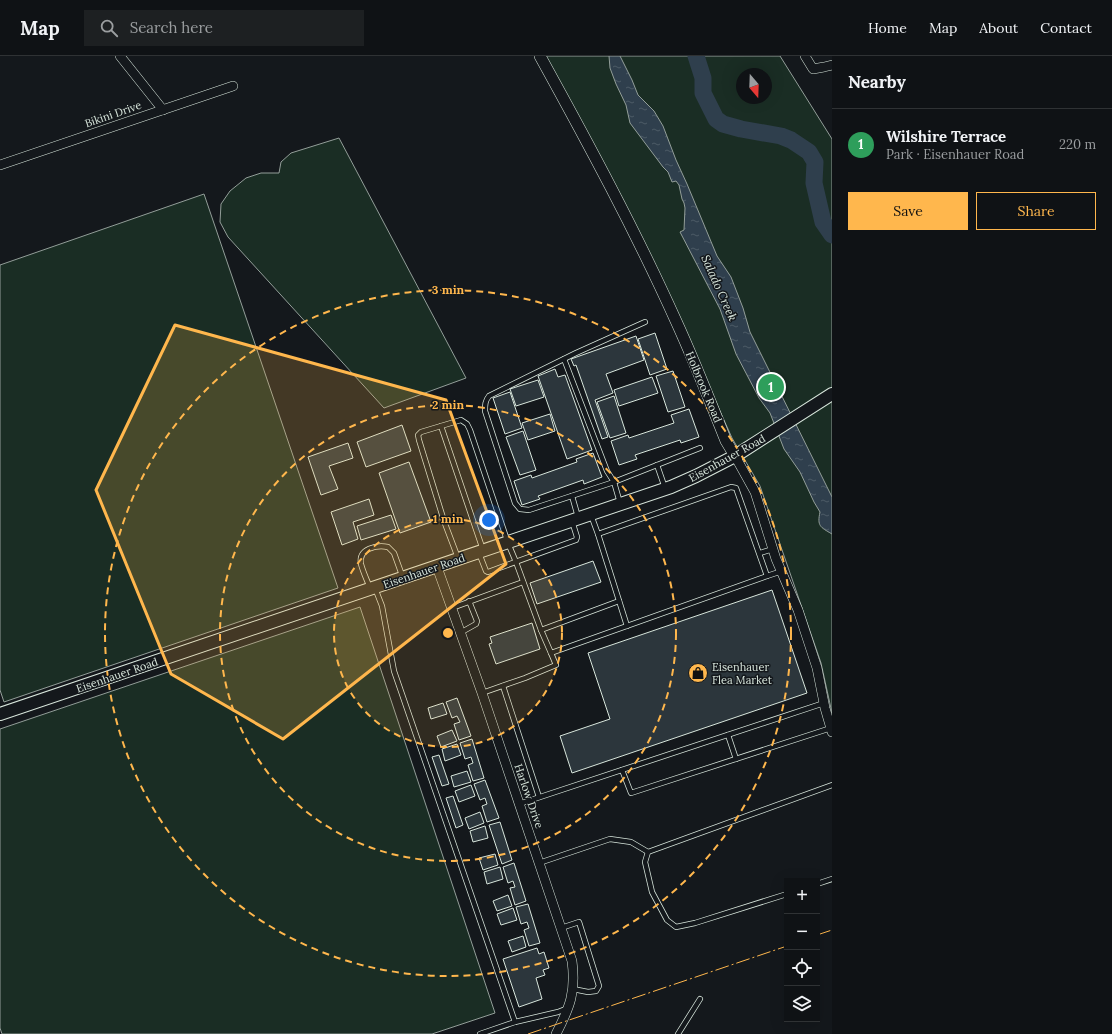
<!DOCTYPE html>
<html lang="en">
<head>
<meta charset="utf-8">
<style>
  :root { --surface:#0f1215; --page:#1d2022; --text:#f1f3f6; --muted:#9b9ea0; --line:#2f3234; --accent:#ffb74d }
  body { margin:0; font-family:Lora,serif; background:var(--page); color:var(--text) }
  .controls { position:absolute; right:12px; bottom:12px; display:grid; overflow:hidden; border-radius:0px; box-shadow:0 4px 16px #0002 }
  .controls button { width:36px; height:36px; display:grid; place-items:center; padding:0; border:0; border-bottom:1px solid var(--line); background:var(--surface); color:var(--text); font:20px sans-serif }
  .compass { position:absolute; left:736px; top:12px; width:36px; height:36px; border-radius:50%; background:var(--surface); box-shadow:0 4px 16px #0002; rotate:161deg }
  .you { position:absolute; left:489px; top:464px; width:14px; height:14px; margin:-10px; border:3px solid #fff; border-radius:50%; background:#1a73e8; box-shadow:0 0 0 6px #1a73e833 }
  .badge { display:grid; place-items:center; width:26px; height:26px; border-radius:50%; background:var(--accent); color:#fff; font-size:13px; font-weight:700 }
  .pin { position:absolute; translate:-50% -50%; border:2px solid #fff; box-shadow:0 1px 4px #0006 }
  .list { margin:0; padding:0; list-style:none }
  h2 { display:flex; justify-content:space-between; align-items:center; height:52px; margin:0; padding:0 16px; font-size:17px }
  h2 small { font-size:13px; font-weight:400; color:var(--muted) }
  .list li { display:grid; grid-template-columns:26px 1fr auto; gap:12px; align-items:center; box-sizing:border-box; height:72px; padding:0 16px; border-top:1px solid var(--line) }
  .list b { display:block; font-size:15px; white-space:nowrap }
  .list p { margin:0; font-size:13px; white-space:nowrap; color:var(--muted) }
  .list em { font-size:13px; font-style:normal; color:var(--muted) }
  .actions { display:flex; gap:8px; padding:12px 16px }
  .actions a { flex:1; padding:9px 0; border:1px solid var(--accent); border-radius:0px; text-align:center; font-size:14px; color:var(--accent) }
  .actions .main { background:var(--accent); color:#111 }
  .icon { flex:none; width:22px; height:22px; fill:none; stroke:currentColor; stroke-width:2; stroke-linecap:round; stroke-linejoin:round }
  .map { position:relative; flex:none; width:832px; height:978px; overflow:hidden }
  header { display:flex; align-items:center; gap:24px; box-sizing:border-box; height:56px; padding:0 20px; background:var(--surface); border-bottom:1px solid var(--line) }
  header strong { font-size:19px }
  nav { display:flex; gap:22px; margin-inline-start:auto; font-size:14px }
  .search { width:280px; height:36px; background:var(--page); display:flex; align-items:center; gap:10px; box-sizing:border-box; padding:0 14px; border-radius:0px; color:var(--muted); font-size:15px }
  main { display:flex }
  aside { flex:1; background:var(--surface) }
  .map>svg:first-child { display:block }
  .green { fill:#1a2d24; stroke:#939e99; fill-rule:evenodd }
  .water { fill:url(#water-ripples); stroke:#939e99 }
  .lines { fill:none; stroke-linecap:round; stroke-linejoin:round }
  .river { stroke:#2f3f4d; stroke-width:17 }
  .building { fill:#2c363c; stroke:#d8e6dc }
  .service-casing { stroke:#d8e6dc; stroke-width:6 }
  .minor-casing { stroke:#d8e6dc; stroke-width:10 }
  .tertiary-casing { stroke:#d8e6dc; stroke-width:12 }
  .secondary-casing { stroke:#d8e6dc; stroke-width:14 }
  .service { stroke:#14181c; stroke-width:4.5 }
  .minor { stroke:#14181c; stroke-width:9 }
  .tertiary { stroke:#14181c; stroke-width:11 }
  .secondary { stroke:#14181c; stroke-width:12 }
  .power { stroke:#ffb74d; stroke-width:1; stroke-dasharray:14 3 2 3; stroke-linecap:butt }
  .marked { fill:#ffb74d; fill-opacity:0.2; stroke:#ffb74d; stroke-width:3; stroke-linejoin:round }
  .ring { fill:none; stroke:#ffb74d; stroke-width:2; stroke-dasharray:7 5 }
  .labels { text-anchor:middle; stroke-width:3; stroke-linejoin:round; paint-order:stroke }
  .street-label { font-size:11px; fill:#d8e6dc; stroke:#14181c }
  .poi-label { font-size:11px; fill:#d8e6dc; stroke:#14181c; text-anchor:start }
  .water-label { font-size:12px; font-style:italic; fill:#d8e6dc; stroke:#14181c }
  .centre { fill:#ffb74d; stroke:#14181c; stroke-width:2 }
  .ring-label { font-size:12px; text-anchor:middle; font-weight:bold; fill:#ffb74d; stroke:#14181c; stroke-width:3; stroke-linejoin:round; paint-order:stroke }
</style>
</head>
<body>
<header>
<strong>Map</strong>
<div class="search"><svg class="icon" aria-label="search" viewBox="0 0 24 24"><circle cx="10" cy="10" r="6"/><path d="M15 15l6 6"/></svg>Search here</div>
<nav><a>Home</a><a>Map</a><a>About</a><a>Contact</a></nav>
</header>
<main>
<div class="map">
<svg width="832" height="978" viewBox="0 0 832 978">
  <defs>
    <pattern id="water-ripples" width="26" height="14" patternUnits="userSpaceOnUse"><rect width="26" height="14" fill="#2f3f4d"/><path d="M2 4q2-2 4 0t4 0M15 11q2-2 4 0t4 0" fill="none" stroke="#4c5b66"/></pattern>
  </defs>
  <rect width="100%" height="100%" fill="#14181c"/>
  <!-- green -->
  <g class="green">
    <path d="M545,0h235l52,83v574l-11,-50 -61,-177 -28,-48 -45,-101zM742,18h24v24h-24z"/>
    <polygon points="339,82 466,322 384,352 228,181 220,166 221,148 230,135 246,122 261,117 279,117 281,106 291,97"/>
    <polygon points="204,138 338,532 4,646 0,634 0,209"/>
    <polygon points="360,551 495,957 432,978 2,978 0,972 0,673"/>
  </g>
  <!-- water -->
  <path class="water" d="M609,0h11l12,24 6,15 16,16 9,15 13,34 11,24 30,72 14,21 12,31 7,24 82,165v37c-12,-7 -15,-8 -12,-22l-6,-10 -14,-30 -16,-23 -14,-36 -11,-15 -23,-44 -16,-45 -40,-77 4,-2 1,-22 -1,-5 -2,-4 -3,-14 -3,-4 -4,1 -4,-10 -5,-5 -33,-44 -4,-18 -10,-21 -6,-16z"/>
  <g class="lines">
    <!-- river -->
    <polyline class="river" points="696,0 703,22 703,37 716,63 723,68 741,73 781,80 791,84 809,96 815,106 814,127 823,166 832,179"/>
  </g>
  <!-- building -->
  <g class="building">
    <polygon points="655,277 667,313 650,319 638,283"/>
    <polygon points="636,280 644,304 606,318 613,337 595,344 608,381 602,383 576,309 574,310 571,303"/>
    <polygon points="555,313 558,321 565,319 592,394 567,403 538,320"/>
    <polygon points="673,315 685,351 668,356 656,320"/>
    <polygon points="652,321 658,337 619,350 614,334"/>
    <polygon points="538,324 544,341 516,350 510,333"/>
    <polygon points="510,336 522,372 505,378 493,342"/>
    <polygon points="614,340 626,377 610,382 597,346"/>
    <polygon points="689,353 699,381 681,387 680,384 635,399 637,403 619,409 611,385 628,379 629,382 674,367 671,359"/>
    <polygon points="550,358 555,375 528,384 522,367"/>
    <polygon points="402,369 411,395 366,411 357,386"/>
    <polygon points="523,375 536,414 520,419 506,381"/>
    <polygon points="348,387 353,402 329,410 338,433 321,439 308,401"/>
    <polygon points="593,397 602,421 584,428 583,424 538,440 540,443 522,449 514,425 531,419 532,422 577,406 576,403"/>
    <polygon points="409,406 431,466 400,477 379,417"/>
    <polygon points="369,443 374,459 353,466 358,483 342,489 331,456"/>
    <polygon points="391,459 396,473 361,484 357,470"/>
    <polygon points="593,505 601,526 537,548 530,527"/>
    <polygon points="772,534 807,637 572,717 560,680 610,663 588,597"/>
    <polygon points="532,567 540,593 496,608 489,588 492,587 490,581"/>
    <polygon points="457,642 471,680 459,684 454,668 460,666 457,660 452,662 446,646"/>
    <polygon points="443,647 447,658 431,663 428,652"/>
    <polygon points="452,674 457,685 441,691 437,680"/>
    <polygon points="472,683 484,722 473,725 468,709 473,707 471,701 465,703 460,687"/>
    <polygon points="457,688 461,699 445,705 442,693"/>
    <polygon points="439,699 449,728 442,730 432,701"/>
    <polygon points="467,715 471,726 454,731 451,720"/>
    <polygon points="485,724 499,762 487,766 482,750 487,748 485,742 480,744 474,728"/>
    <polygon points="471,729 475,740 459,746 455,735"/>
    <polygon points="453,740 463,769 456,772 446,742"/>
    <polygon points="480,756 484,767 469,773 465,762"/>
    <polygon points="500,766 512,804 502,808 489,769"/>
    <polygon points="485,770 488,782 473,786 470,775"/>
    <polygon points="495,798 498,809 483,814 479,802"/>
    <polygon points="514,807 526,845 515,849 510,832 515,831 513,825 508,827 503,811"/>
    <polygon points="500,811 503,823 487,828 484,816"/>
    <polygon points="508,839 512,850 497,855 493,845"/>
    <polygon points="528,848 540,887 529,890 524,874 529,872 527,866 521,868 516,851"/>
    <polygon points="513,852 517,864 501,869 497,858"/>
    <polygon points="523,880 526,891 512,896 508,885"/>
    <polygon points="537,892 539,898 544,896 549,912 543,914 545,919 536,922 542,943 519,951 503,903"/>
  </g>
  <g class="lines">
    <defs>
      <g id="service">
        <path d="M645,266l-69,31 -87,43c-4,5 -4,9 -4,15l30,92 5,6 9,1 85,-28 86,-34"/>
        <polyline points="564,303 607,415 614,426 620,447"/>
        <polyline points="441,370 483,494"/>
        <polyline points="657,409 665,432"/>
        <polyline points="572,440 578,461"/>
        <polyline points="598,478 627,570"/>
        <polyline points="479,497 486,515 488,516 576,484 577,481 572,465"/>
        <polyline points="760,497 773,493"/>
        <polyline points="458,502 444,465 419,384 418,379 421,376 461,364 467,368 470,374 508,487 516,506 541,574 619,545"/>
        <polyline points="767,520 782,515"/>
        <path d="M370,532c-3,-8 -7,-16 -9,-24 -3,-16 16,-19 27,-17l6,6 9,25"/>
        <polyline points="375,532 382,550 394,615 515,966"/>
        <polyline points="452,552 523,526"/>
        <polyline points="541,574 551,597 767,520 736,432 731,431 598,478 591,459"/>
        <polyline points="460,577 476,568 477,565 469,545"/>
        <polyline points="503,630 539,741"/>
        <polyline points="482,637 525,622 556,609 551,597"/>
        <polyline points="728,679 736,703"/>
        <polyline points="622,714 631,737 831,672"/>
        <polyline points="519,748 824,647"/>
        <polyline points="539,807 610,783 631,786 648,796"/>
        <polyline points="817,828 832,823"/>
        <polyline points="787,838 695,867 676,871 667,864 652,836 645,806 648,796 832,729"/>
        <polyline points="561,872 579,866 599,930 596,935 588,936 573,933"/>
        <polyline points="480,978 515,966 558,956 568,952"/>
        <polyline points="678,978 700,943"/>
      </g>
      <g id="minor">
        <polyline points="120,0 163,54"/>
        <polyline points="805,0 813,13 824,11 832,9"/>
        <polyline points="0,109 233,30"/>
        <polyline points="735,400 755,436 776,503 798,554 817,612 825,652 832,676"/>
        <path d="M437,511l45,126 90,268c4,31 -2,46 -16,73"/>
      </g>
      <path id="tertiary" d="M540,0c48,87 95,174 136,265 18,39 34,80 50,120l9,15"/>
      <polyline id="secondary" points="0,658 671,431 696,420 735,400 832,338"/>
    </defs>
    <!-- service casing -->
    <use href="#service" class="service-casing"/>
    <!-- minor casing -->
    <use href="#minor" class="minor-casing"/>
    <!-- tertiary casing -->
    <use href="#tertiary" class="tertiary-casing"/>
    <!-- secondary casing -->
    <use href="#secondary" class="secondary-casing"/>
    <!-- service -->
    <use href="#service" class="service"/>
    <!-- minor -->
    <use href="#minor" class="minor"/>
    <!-- tertiary -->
    <use href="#tertiary" class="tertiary"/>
    <!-- secondary -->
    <use href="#secondary" class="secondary"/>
    <!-- power -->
    <g class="power">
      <polyline points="817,879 832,874"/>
      <polyline points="528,978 787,890"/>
    </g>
  </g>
  <!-- marked area -->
  <path class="marked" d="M175,269l271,75 60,164 -223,175 -112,-65 -75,-184z"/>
  <!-- distance rings -->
  <circle cx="448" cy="577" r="114" fill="#ffb74d" fill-opacity=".12"/>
  <g class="ring">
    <circle cx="448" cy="577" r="114"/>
    <circle cx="448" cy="577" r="228"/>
    <circle cx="448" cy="577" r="343"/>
  </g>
  <!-- icons -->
  <defs>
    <symbol id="shop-disc" viewBox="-11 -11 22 22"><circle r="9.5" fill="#ffb74d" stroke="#14181c"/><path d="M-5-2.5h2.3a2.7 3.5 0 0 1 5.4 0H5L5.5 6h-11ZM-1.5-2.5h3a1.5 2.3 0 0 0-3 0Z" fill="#111"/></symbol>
  </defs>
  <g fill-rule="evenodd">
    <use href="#shop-disc" x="687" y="606" width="22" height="22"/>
  </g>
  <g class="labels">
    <!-- street labels -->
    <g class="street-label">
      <text transform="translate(113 58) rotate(-19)" y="4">Bikini Drive</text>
      <text transform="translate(704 331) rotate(67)" y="4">Holbrook Road</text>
      <text transform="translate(727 402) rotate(-29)" y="4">Eisenhauer Road</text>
      <text transform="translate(424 515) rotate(-19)" y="4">Eisenhauer Road</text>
      <text transform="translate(117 619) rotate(-19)" y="4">Eisenhauer Road</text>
      <text transform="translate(529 740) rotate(71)" y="4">Harlow Drive</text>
    </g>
    <!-- poi labels -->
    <g class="poi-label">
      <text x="712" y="615">Eisenhauer<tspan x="712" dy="13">Flea Market</tspan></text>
    </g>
    <!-- water labels -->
    <g class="water-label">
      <text transform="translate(719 232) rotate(66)" y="4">Salado Creek</text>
    </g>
  </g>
  <circle cx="448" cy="577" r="6" class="centre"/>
  <g class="ring-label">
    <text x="448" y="238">3 min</text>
    <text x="448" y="353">2 min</text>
    <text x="448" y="467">1 min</text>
  </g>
</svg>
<div class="controls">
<button>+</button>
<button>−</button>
<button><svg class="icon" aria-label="locate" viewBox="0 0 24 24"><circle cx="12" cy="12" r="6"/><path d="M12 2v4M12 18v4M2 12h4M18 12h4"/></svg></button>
<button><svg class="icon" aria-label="layers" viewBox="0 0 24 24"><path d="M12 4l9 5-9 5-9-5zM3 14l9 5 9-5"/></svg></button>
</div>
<svg class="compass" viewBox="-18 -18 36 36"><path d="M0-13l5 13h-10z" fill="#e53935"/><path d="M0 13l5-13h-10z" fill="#9b9ea0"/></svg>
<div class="you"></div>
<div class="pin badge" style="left:771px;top:331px;background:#2e9e5b">1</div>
</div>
<aside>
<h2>Nearby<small></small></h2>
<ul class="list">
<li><span class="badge" style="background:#2e9e5b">1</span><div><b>Wilshire Terrace</b><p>Park · Eisenhauer Road</p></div><em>220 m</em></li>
</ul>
<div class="actions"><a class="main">Save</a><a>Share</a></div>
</aside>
</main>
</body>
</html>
